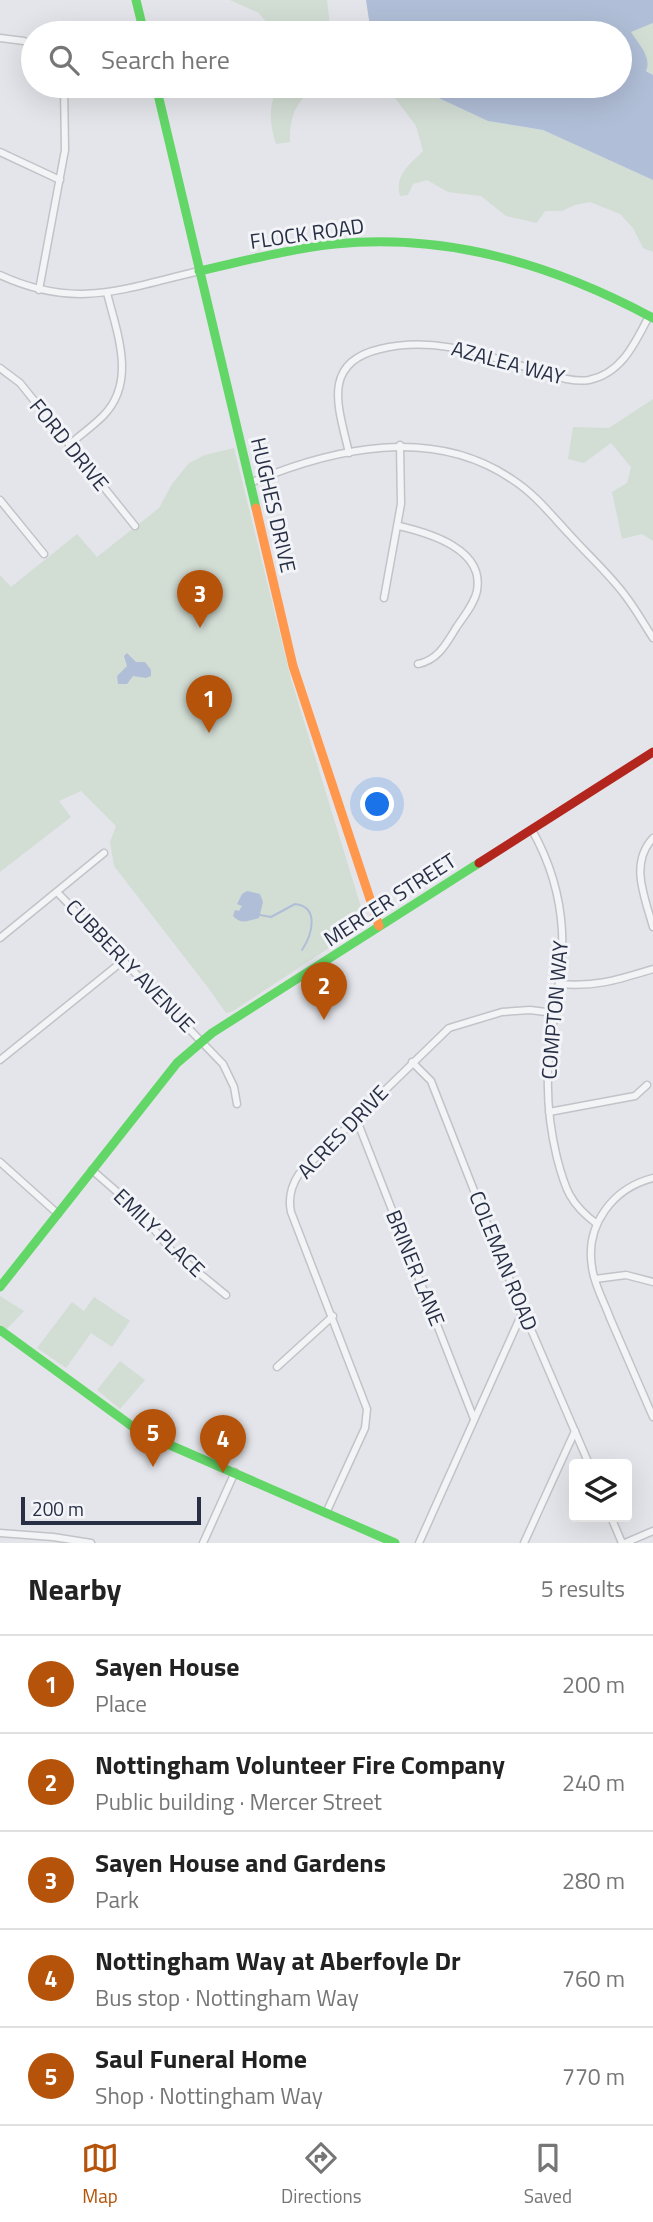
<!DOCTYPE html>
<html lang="en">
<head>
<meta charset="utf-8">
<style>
  :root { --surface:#fff; --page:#f2f2f2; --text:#222; --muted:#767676; --line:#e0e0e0; --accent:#b45309 }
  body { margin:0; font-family:"Titillium Web",sans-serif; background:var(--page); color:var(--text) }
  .controls { position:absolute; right:21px; bottom:21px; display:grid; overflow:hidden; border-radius:7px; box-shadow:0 7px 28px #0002 }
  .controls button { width:63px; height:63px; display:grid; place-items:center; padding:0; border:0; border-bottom:2px solid var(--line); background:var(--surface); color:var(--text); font:35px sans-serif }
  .scale { position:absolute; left:21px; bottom:18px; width:180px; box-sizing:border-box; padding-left:7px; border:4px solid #282f45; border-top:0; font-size:19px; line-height:24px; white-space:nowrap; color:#282f45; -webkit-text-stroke:5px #f2f4f8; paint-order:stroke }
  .you { position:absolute; left:378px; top:805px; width:24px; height:24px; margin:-18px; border:5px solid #fff; border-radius:50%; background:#1a73e8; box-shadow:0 0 0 10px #1a73e833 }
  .badge { display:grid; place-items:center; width:46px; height:46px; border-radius:50%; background:var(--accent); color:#fff; font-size:23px; font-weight:700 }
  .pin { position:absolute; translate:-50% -58px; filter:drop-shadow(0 2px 4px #0008) }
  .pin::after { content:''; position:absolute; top:37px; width:24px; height:21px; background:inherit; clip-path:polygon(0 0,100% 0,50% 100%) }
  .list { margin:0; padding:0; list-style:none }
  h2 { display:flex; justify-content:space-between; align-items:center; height:91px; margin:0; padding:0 28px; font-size:30px }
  h2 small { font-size:23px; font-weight:400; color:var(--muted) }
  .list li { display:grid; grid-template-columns:46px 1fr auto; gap:21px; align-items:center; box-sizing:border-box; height:98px; padding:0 28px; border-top:2px solid var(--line) }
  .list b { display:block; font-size:26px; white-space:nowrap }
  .list p { margin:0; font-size:23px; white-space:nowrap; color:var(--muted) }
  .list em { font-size:23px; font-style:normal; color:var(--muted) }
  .icon { flex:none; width:38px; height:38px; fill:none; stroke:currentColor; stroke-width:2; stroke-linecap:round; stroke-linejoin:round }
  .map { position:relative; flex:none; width:653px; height:1543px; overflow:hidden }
  .search { position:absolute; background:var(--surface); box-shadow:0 7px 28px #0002; left:21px; right:21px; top:21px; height:77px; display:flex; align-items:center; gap:18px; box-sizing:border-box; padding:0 24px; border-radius:38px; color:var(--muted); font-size:26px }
  .sheet { height:581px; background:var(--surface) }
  nav { display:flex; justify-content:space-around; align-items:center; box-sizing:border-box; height:98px; border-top:2px solid var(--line); background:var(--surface); font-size:19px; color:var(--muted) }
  nav a { display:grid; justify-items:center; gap:4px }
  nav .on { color:var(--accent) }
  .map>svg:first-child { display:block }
  .green { fill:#d2ddd4 }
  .water { fill:#b0bed7 }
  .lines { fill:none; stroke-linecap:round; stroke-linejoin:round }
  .stream { stroke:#b0bed7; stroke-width:2 }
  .street-casing { stroke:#c2c3c8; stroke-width:9 }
  .street { stroke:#f3f4f6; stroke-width:6 }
  .fast { stroke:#63d668; stroke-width:9 }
  .slow { stroke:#ff974d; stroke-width:9 }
  .jam { stroke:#b3261e; stroke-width:9 }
  .labels { text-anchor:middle; stroke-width:6; stroke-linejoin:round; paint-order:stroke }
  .street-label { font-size:21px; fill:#282f45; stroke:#f2f4f8 }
</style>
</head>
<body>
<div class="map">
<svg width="653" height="1543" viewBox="0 0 653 1543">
  <rect width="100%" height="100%" fill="#e4e5ea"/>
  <!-- green -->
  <g class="green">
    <polygon points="230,0 327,0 331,33 275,33 259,13"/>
    <polygon points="653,23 653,75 646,70 630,32"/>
    <path d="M280,86h34c-19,19 -24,29 -24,56l-14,2c-6,-20 -9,-41 4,-58z"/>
    <path d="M392,86h28l10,8 58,27 55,9 110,50v72l-10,-4 -10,-20 -13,-14 -30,-12 -15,3 -13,6h-17l-8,12 -31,-7 -25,-20 -33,-4 -21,-12 -14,4 -5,11 -8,1c-6,-20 10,-32 23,-45l-7,-25 -21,-28z"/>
    <polygon points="653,399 653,541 642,534 622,539 612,492 627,483 631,467 611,443 584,463 568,459 573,427 609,428"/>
    <polygon points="234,448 291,679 365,920 361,927 233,1011 226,1013 209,989 114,866 110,842 116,826 81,791 59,801 71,817 0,872 0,575 11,587 77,534 97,557 159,508 172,484 189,463 205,455"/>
    <polygon points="0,1296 24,1311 7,1329 0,1324"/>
    <polygon points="94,1297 130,1321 112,1347 91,1333 66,1368 37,1348 72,1302 84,1311"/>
    <polygon points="120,1361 145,1380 120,1409 97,1390"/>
  </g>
  <!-- water -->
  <g class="water">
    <path d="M366,0h287v23l-22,9c7,12 21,24 15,39l7,4v105l-110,-50 -55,-9 -58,-27 -10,-8h200v-53h-245l-6,-13z"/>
    <polygon points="127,653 136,662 145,662 151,670 151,676 146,678 133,676 127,684 118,684 117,676 127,666 124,656"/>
    <path d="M247,891l13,3 3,8 -4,16c-11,3 -18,7 -26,-2l2,-6 4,1 3,-5 -5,-2 5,-10z"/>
  </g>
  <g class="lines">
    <!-- stream -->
    <path class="stream" d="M260,915l11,2 24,-13c25,3 17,31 7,46"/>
    <defs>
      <g id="street">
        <polyline points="0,38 24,41 33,45"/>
        <polyline points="0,152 60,180"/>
        <path d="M0,275c76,35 123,14 199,-4"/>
        <polyline points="39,290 65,150 64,86"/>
        <polyline points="0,368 20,383 135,526"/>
        <path d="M69,445c11,-10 23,-18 34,-29 34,-34 14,-83 4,-123"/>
        <path d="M349,453c-10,-44 -29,-90 31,-104 53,-13 101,5 152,20 18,5 38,14 57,11 33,-7 46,-37 60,-64"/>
        <path d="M250,483c83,-35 183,-58 263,-3 22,14 39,36 57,55 18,20 38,38 54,59 11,14 20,30 29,44"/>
        <polyline points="0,500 44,554"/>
        <path d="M399,526c30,7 86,23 78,65 -3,14 -14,26 -21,37 -10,16 -18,32 -38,36"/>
        <polyline points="384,598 401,504 400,445"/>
        <path d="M532,830c18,32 28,64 30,101 2,42 -10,84 -13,127 -3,33 0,67 8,100 8,31 13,46 40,66"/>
        <path d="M653,838c-24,26 -8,59 0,89"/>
        <polyline points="57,892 223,1064 234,1087 237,1104"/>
        <polyline points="0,938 104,853"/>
        <path d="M559,984c38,3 58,-4 94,-15"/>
        <polyline points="0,1060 124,960"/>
        <polyline points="412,1062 431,1081 502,1262 589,1464"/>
        <polyline points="549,1112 635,1096 647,1085"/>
        <polyline points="356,1118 474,1419"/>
        <polyline points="0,1162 58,1214"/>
        <polyline points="92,1170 139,1211 171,1250 226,1295"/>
        <path d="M653,1178c-40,10 -68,47 -61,89 2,18 12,34 18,51 14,33 29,66 43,99"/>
        <polyline points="595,1279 626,1275 653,1282"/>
        <polyline points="277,1367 333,1316"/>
        <path d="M326,1513l39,-85 2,-19 -76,-197c-3,-14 0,-26 8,-38l150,-146 53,-16 28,-2 24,3"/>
        <polyline points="611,1517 622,1543"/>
        <polyline points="0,1533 53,1537 91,1543"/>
        <polyline points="203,1543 235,1472"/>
        <polyline points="419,1543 523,1311"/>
        <polyline points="524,1543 575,1431"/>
        <polyline points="625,1543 653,1531"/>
      </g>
    </defs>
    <!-- street casing -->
    <use href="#street" class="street-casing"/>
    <!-- street -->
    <use href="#street" class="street"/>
    <!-- fast -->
    <g class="fast">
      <polyline points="136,0 144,33"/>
      <polyline points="156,86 256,508"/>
      <path d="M199,271c45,-10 90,-22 136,-27 114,-11 219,21 318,74"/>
      <polyline points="0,1287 177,1063 212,1033 479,863"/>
      <polyline points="0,1330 140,1432 395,1543"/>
    </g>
    <!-- slow -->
    <polyline class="slow" points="256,508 293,666 379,926"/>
    <!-- jam -->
    <polyline class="jam" points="479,863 653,752"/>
  </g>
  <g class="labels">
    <!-- street labels -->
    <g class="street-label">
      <text transform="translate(307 234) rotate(-8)" y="7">FLOCK ROAD</text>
      <text transform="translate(508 363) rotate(15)" y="7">AZALEA WAY</text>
      <text transform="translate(69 445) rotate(51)" y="7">FORD DRIVE</text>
      <text transform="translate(273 505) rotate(77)" y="7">HUGHES DRIVE</text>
      <text transform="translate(390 900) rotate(-33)" y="7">MERCER STREET</text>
      <text transform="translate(130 966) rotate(46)" y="7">CUBBERLY AVENUE</text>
      <text transform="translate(555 1010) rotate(-85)" y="7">COMPTON WAY</text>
      <text transform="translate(343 1132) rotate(-46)" y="7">ACRES DRIVE</text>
      <text transform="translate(159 1233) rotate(44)" y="7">EMILY PLACE</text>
      <text transform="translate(503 1261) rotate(68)" y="7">COLEMAN ROAD</text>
      <text transform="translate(415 1268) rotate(68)" y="7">BRINER LANE</text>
    </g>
  </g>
</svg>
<div class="controls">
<button><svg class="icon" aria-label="layers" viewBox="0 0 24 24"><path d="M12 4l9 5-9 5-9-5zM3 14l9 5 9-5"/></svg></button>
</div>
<div class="scale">200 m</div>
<div class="you"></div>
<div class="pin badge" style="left:209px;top:733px">1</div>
<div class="pin badge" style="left:324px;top:1020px">2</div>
<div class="pin badge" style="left:200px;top:628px">3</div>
<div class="pin badge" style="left:223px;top:1473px">4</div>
<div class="pin badge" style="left:153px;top:1467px">5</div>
<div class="search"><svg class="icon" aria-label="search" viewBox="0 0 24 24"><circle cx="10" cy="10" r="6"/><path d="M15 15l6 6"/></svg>Search here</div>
</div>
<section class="sheet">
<h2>Nearby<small>5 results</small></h2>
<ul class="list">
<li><span class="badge">1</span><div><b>Sayen House</b><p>Place</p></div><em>200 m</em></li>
<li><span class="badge">2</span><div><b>Nottingham Volunteer Fire Company</b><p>Public building · Mercer Street</p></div><em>240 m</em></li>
<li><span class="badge">3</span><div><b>Sayen House and Gardens</b><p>Park</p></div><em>280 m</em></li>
<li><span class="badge">4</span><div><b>Nottingham Way at Aberfoyle Dr</b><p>Bus stop · Nottingham Way</p></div><em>760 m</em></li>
<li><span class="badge">5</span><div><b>Saul Funeral Home</b><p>Shop · Nottingham Way</p></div><em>770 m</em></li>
</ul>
</section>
<nav>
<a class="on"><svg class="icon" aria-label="map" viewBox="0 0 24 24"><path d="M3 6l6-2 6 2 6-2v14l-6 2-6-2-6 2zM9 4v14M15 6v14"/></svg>Map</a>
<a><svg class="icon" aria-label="directions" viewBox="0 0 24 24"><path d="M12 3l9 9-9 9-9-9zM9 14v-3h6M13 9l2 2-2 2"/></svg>Directions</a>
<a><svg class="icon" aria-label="saved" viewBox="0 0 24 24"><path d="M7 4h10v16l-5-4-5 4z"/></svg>Saved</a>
</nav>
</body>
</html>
